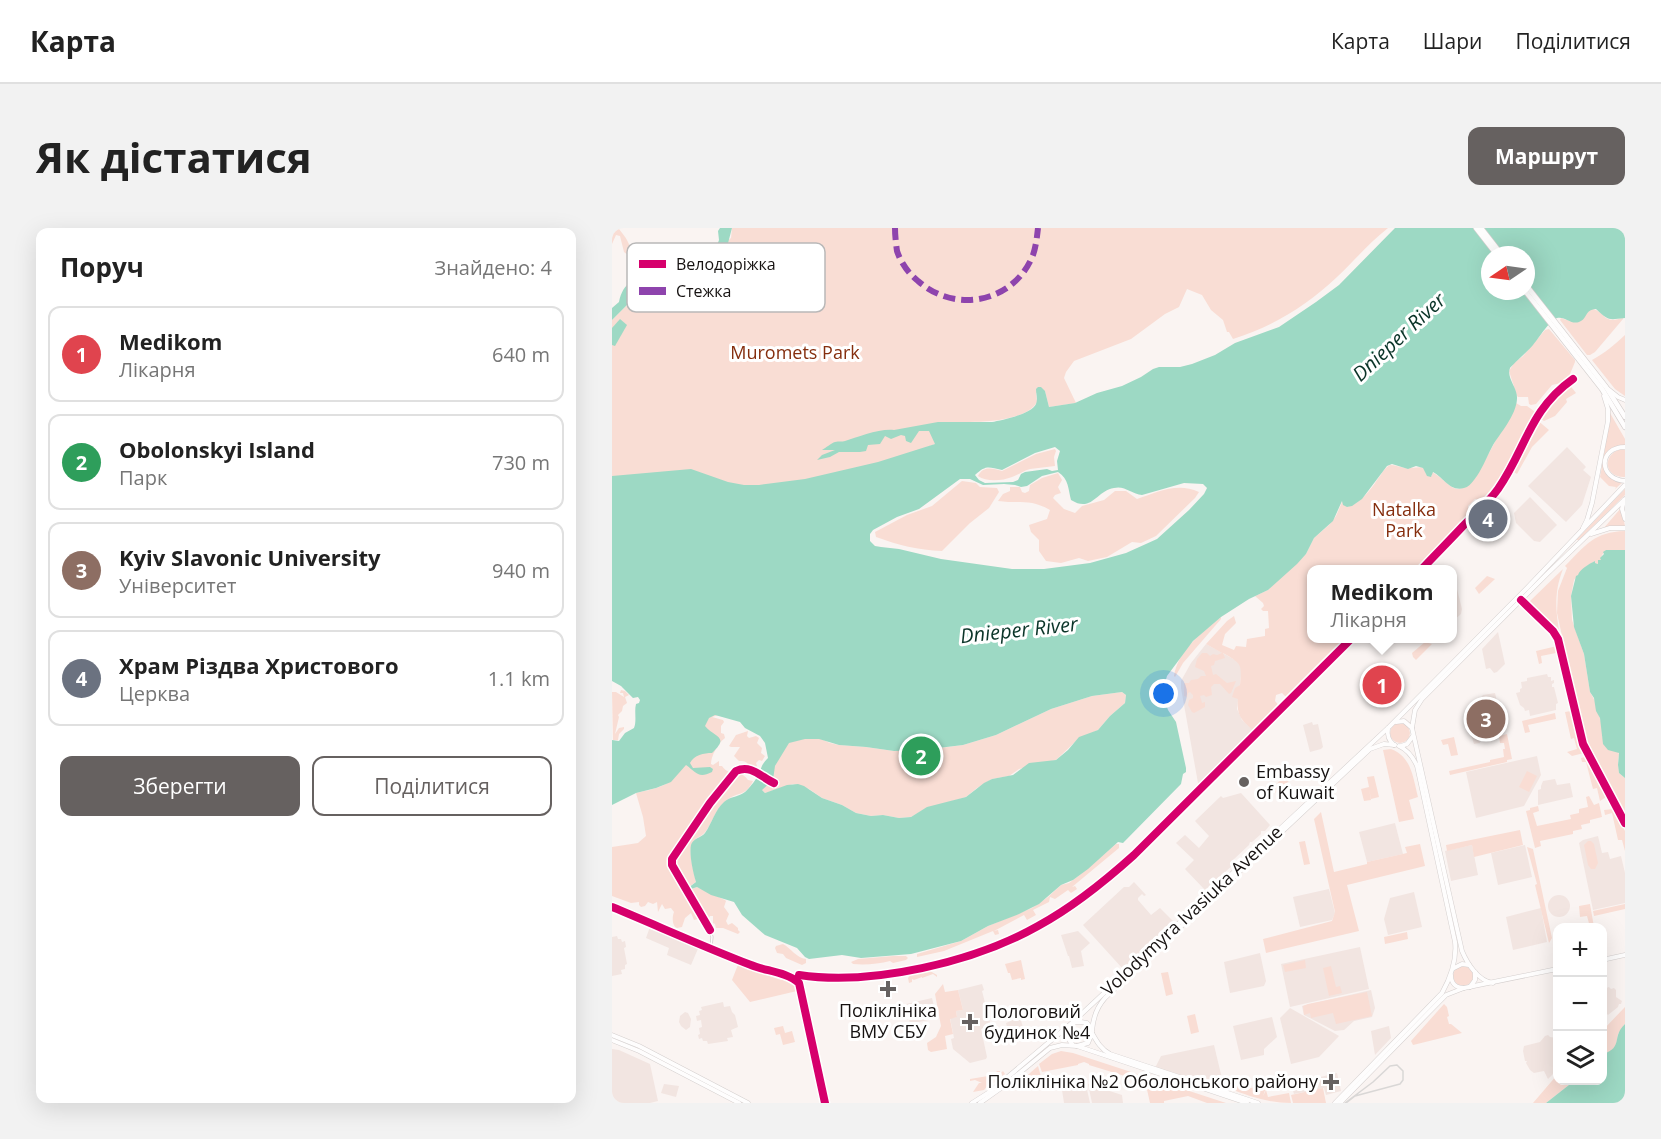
<!DOCTYPE html>
<html lang="uk">
<head>
<meta charset="utf-8">
<style>
  :root { --surface:#fff; --page:#f2f2f2; --text:#222; --muted:#767676; --line:#e0e0e0; --accent:#666160 }
  body { margin:0; font-family:"Open Sans",sans-serif; background:var(--page); color:var(--text) }
  .controls { position:absolute; right:18px; bottom:18px; display:grid; overflow:hidden; border-radius:12px; box-shadow:0 6px 24px #0002 }
  .controls button { width:54px; height:54px; display:grid; place-items:center; padding:0; border:0; border-bottom:2px solid var(--line); background:var(--surface); color:var(--text); font:30px sans-serif }
  .compass { position:absolute; left:869px; top:18px; width:54px; height:54px; border-radius:50%; background:var(--surface); box-shadow:0 6px 24px #0002; rotate:257deg }
  .you { position:absolute; left:552px; top:466px; width:21px; height:21px; margin:-15px; border:4px solid #fff; border-radius:50%; background:#1a73e8; box-shadow:0 0 0 9px #1a73e833 }
  .badge { display:grid; place-items:center; width:39px; height:39px; border-radius:50%; background:var(--accent); color:#fff; font-size:20px; font-weight:700 }
  .pin { position:absolute; translate:-50% -50%; border:3px solid #fff; box-shadow:0 2px 6px #0006 }
  .popup { position:absolute; left:695px; top:337px; width:150px; height:78px; box-sizing:border-box; display:grid; place-content:center; border-radius:12px; background:var(--surface); filter:drop-shadow(0 2px 4px #0005); font-size:20px; white-space:nowrap; color:var(--muted) }
  .popup b { font-size:22px; color:var(--text) }
  .popup::after { content:''; position:absolute; left:50%; top:100%; margin-left:-12px; border:12px solid transparent; border-top-color:var(--surface) }
  .list { margin:0; padding:0; list-style:none }
  h2 { display:flex; justify-content:space-between; align-items:center; height:78px; margin:0; padding:0 24px; font-size:26px }
  h2 small { font-size:20px; font-weight:400; color:var(--muted) }
  .list li { display:grid; grid-template-columns:39px 1fr auto; gap:18px; align-items:center; box-sizing:border-box; height:96px; margin:0 12px 12px; padding:0 12px; border:2px solid var(--line); border-radius:12px }
  .list b { display:block; font-size:22px; white-space:nowrap }
  .list p { margin:0; font-size:20px; white-space:nowrap; color:var(--muted) }
  .list em { font-size:20px; font-style:normal; color:var(--muted) }
  .actions { display:flex; gap:12px; padding:18px 24px }
  .actions a { flex:1; padding:14px 0; border:2px solid var(--accent); border-radius:12px; text-align:center; font-size:21px; color:var(--accent) }
  .actions .main { background:var(--accent); color:#fff }
  .icon { flex:none; width:33px; height:33px; fill:none; stroke:currentColor; stroke-width:2; stroke-linecap:round; stroke-linejoin:round }
  .map { position:relative; flex:none; width:1013px; height:875px; overflow:hidden; border-radius:12px }
  header { display:flex; align-items:center; gap:36px; box-sizing:border-box; height:84px; padding:0 30px; background:var(--surface); border-bottom:2px solid var(--line) }
  header strong { font-size:28px }
  nav { display:flex; gap:33px; margin-inline-start:auto; font-size:21px }
  .intro { display:flex; align-items:center; justify-content:space-between; box-sizing:border-box; height:144px; padding:0 36px }
  h1 { margin:0; font-size:42px }
  .button { padding:15px 27px; border-radius:12px; background:var(--accent); color:#fff; font-size:21px; font-weight:700 }
  main { display:flex; gap:36px; padding:0 36px }
  aside { flex:1; background:var(--surface); border-radius:12px; box-shadow:0 6px 24px #0002 }
  .map>svg:first-child { display:block }
  .built { fill:#f2e5e1 }
  .green { fill:#f9ddd4 }
  .water { fill:#9dd9c4; fill-rule:evenodd }
  .lines { fill:none; stroke-linecap:round; stroke-linejoin:round }
  .street-casing { stroke:#d4cfce; stroke-width:3 }
  .secondary-casing { stroke:#d4cfce; stroke-width:5 }
  .primary-casing { stroke:#d4cfce; stroke-width:6 }
  .street { stroke:#fefdfd; stroke-width:1.5 }
  .secondary { stroke:#fefdfd; stroke-width:4 }
  .primary { stroke:#fefdfd; stroke-width:4.5 }
  .tram { stroke:#d9d7d6; stroke-width:1.5 }
  .quiet { stroke:#8e44ad; stroke-width:6; stroke-dasharray:12 6; stroke-linecap:butt }
  .cycleway-casing { stroke:#fff; stroke-width:11 }
  .cycleway { stroke:#d6006c; stroke-width:8 }
  .poi-dot { fill:#666160; stroke:#fff; stroke-width:2 }
  .labels { text-anchor:middle; stroke-width:6; stroke-linejoin:round; paint-order:stroke }
  .park-label { font-size:18px; fill:#852e0e; stroke:#fff }
  .poi-label { font-size:18px; fill:#161211; stroke:#fff; text-anchor:start }
  .street-label { font-size:18px; fill:#161211; stroke:#fff }
  .water-label { font-size:20px; font-style:italic; fill:#0a3428; stroke:#fff }
  .key { fill:#fff; stroke:#b9b8b8; stroke-width:1.5 }
  .key-label { font-size:16px; fill:#161211 }
</style>
</head>
<body>
<header>
<strong>Карта</strong>
<nav><a>Карта</a><a>Шари</a><a>Поділитися</a></nav>
</header>
<div class="intro"><h1>Як дістатися</h1><a class="button">Маршрут</a></div>
<main>
<aside>
<h2>Поруч<small>Знайдено: 4</small></h2>
<ul class="list">
<li><span class="badge" style="background:#e0444e">1</span><div><b>Medikom</b><p>Лікарня</p></div><em>640 m</em></li>
<li><span class="badge" style="background:#2e9e5b">2</span><div><b>Obolonskyi Island</b><p>Парк</p></div><em>730 m</em></li>
<li><span class="badge" style="background:#8d6e63">3</span><div><b>Kyiv Slavonic University</b><p>Університет</p></div><em>940 m</em></li>
<li><span class="badge" style="background:#6b7280">4</span><div><b>Храм Різдва Христового</b><p>Церква</p></div><em>1.1 km</em></li>
</ul>
<div class="actions"><a class="main">Зберегти</a><a>Поділитися</a></div>
</aside>
<div class="map">
<svg width="1013" height="875" viewBox="0 0 1013 875">
  <rect width="100%" height="100%" fill="#faf4f2"/>
  <!-- built -->
  <g class="built">
    <polygon points="955,219 974,239 971,242 979,249 970,277 954,294 916,258"/>
    <polygon points="918,269 945,297 928,314 922,313 904,295 902,285"/>
    <polygon points="841,359 845,361 850,381 849,386 841,393"/>
    <polygon points="886,404 893,436 885,444 882,445 878,440 874,441 870,421"/>
    <polygon points="594,416 627,434 630,439 625,481 630,492 643,504 594,554 588,555 586,555 569,460 569,453 579,435"/>
    <polygon points="935,446 936,449 939,449 939,453 942,452 942,455 940,456 940,459 942,459 946,475 944,476 944,482 918,488 917,482 913,483 912,480 908,477 904,465 908,464 908,461 910,460 909,454 915,453 915,450"/>
    <polygon points="883,465 892,505 867,511 868,515 862,516 855,494 856,491 868,488 865,474 871,467"/>
    <polygon points="700,494 701,497 706,496 711,519 709,521 698,524 691,497"/>
    <polygon points="925,528 929,547 912,578 864,590 854,544"/>
    <polygon points="943,551 945,557 958,555 961,569 926,577 926,562 929,561 929,558 931,553"/>
    <polygon points="629,565 658,597 653,603 649,603 649,606 640,614 638,614 637,617 621,632 623,635 593,662 573,641 582,632 564,615 573,607 587,620 597,608 583,593 609,568 611,570"/>
    <polygon points="783,595 791,626 755,634 747,604"/>
    <polygon points="986,608 990,625 996,624 998,631 1009,628 1013,645 1013,675 981,682 967,615 971,612"/>
    <polygon points="860,617 866,647 839,653 833,623"/>
    <polygon points="913,617 920,649 886,657 879,625"/>
    <polygon points="522,654 534,667 532,668 530,666 526,670 526,672 539,687 548,680 561,693 511,741 471,697 512,659 517,659"/>
    <polygon points="717,661 723,685 720,692 688,699 681,669"/>
    <polygon points="802,664 810,699 776,707 772,691 778,670"/>
    <circle cx="947" cy="678" r="11"/>
    <polygon points="929,680 935,714 901,722 894,689"/>
    <polygon points="39,696 88,716 79,737 55,727 57,720 34,710"/>
    <polygon points="466,703 478,715 469,723 472,738 460,740 457,728 456,728 449,707"/>
    <polygon points="5,708 6,711 9,711 10,714 13,713 14,719 12,720 15,736 13,737 13,741 9,742 10,746 0,748 0,709"/>
    <polygon points="748,719 757,761 678,779 669,736"/>
    <polygon points="648,725 654,753 652,758 618,765 612,734"/>
    <polygon points="370,756 372,762 370,763 379,798 369,801 375,829 374,831 358,835 341,821 339,811 342,810 338,790 345,789 344,783 351,782 346,762"/>
    <polygon points="991,757 993,757 994,760 997,759 999,761 1002,760 1004,762 1004,769 1010,773 1009,776 1007,776 1006,779 996,787 991,782"/>
    <polygon points="759,762 763,780 760,789 742,793 732,802 723,803 692,787 690,778"/>
    <polygon points="320,770 325,790 298,796 294,776"/>
    <polygon points="111,774 112,779 118,778 120,784 123,787 126,799 119,802 121,809 115,810 116,813 96,816 95,813 91,813 90,810 87,811 86,807 88,806 87,800 90,799 89,792 85,793 84,788 88,787 87,783 90,782 89,779"/>
    <polygon points="678,780 727,808 707,829 679,836 668,790"/>
    <polygon points="73,784 76,785 79,791 78,799 74,802 69,798 67,794 68,788"/>
    <polygon points="408,789 412,803 397,807 394,795"/>
    <polygon points="660,789 665,809 652,821 652,827 629,832 621,798"/>
    <polygon points="777,798 779,810 763,827 759,803"/>
    <polygon points="936,807 938,809 945,810 945,842 936,851 932,843 922,845 918,842 914,835 915,833 913,833 911,823 912,818 928,814 933,808"/>
    <polygon points="602,817 613,863 543,840 549,828"/>
    <polygon points="0,821 7,822 38,836 46,873 38,875 0,875"/>
    <polygon points="725,845 729,863 714,867 712,860 682,866 679,856"/>
    <polygon points="52,856 67,858 64,869 49,865"/>
    <polygon points="476,856 510,867 511,875 480,875"/>
    <polygon points="474,857 478,875 452,875 450,862"/>
  </g>
  <!-- green -->
  <g class="green">
    <path d="M0,0l7,1c7,9 12,14 11,26l-1,1 -5,-4 -4,-16 -4,-1 -4,9z"/>
    <path d="M120,0h656c-18,14 -34,33 -51,49 -31,29 -63,49 -104,62l-4,-7h-2l-4,-12 -12,-10 -9,-15 -15,-6 -8,18 -14,7 -34,25 -57,22 -8,11 -2,6 12,25 -27,4 -4,-16 -9,2 1,9c-10,18 -49,20 -67,20l-12,13 -36,14 -32,32 -278,12v-173l18,-18 4,-5 1,-5 14,-16 21,-3 24,-11 5,1 32,-25z"/>
    <path d="M981,81c14,4 9,15 30,9v1l-28,33 -5,3h-3l-27,-35 1,-2c16,6 18,6 28,-8z"/>
    <polygon points="937,101 963,132 963,134 956,151 953,154 940,157 924,176 919,177 917,176 916,169 906,169 905,168 897,143 902,135 911,128 933,102"/>
    <path d="M1013,107v61l-10,-7 -23,-29c13,-7 22,-15 33,-25z"/>
    <polygon points="956,155 964,165 954,171 955,174 943,188 932,193 926,189 934,175 953,156"/>
    <path d="M904,175l5,3h6l11,8 -7,11 -3,1 -2,3 1,3 -12,26 -28,44 -12,-3 -7,7 2,12 -51,51 -107,1v68l39,1 -63,60 -6,-6 -6,2 -1,6 5,6 -25,25c-12,-11 -19,-15 -17,-33l-6,-2 3,-9 5,-3c2,-21 2,-21 -17,-32l2,5 -10,3 -1,4 -3,1 2,9 3,-1 11,9 9,-2 -5,12 -2,1 -9,-10h-6l-3,3 1,8 -6,2 -2,-2 -4,1 2,7 3,-1v5l-11,6 -2,-1 -4,-7 1,-5 4,-2v-3l-3,-3 -2,1 -1,4 -3,-1v-13h5l2,-3 7,-1 3,-3h5l-2,-5 -9,-4 2,-8 5,-6h5l3,3 3,-2 4,1 5,-2 -16,-9 21,-23 7,-5 2,7 -11,11 -3,11 12,5 2,-4 10,1 1,-8 18,-3v-7l4,-1 -1,-17h-5l-2,-2 3,-3 -1,-3 -8,-7 13,-6 38,-36 8,-16 15,-13 7,-9 21,-49 15,-14 -18,26 -7,28c13,-4 23,-16 30,-27 5,-6 6,-11 13,-15 5,0 10,2 15,3 7,1 12,-2 20,0l1,6 6,2v-4c20,11 22,29 44,5z"/>
    <path d="M998,185l15,26v6c-12,0 -17,5 -22,15z"/>
    <path d="M924,191l13,11 -17,17 -15,27 -3,-2c-1,-14 14,-40 22,-53z"/>
    <path d="M443,221l1,2 -2,6 1,9c-8,1 -17,2 -25,3 -7,2 -12,6 -18,8 -10,4 -26,5 -34,-1 5,-10 14,-8 24,-5l34,-17z"/>
    <path d="M1008,221l5,1v27c-20,1 -24,-21 -5,-28z"/>
    <path d="M991,233c1,13 7,19 20,21l-8,7 1,-2 -7,-1 -9,-9z"/>
    <path d="M446,245l4,7 -4,7 3,6 -6,2 -2,3 11,11 11,4 7,-7 22,-6 11,-9h11l11,8c21,-7 40,-17 62,-7l-4,6 -39,38 -15,7 -9,-1 -25,15 -19,4 -9,-3 -18,5 -15,-2 -7,-10v-11l-8,-8 -2,-7 18,-6 3,-9c-21,-12 -30,-6 -52,-9l5,-7 7,-3v-4h10l2,5 3,1 4,-2 1,-6 12,-7z"/>
    <path d="M350,253l14,2 4,4 17,1 2,4 -10,16 -19,15 -28,28c-24,-1 -44,-6 -66,-14l-1,-5 32,-17 25,-9z"/>
    <polygon points="1013,261 1013,267 967,312 964,312"/>
    <polygon points="1009,280 1013,298 991,301"/>
    <path d="M1013,303v19h-19l-4,5 -1,5h-2l-1,4 -3,-1v-2l-8,5 -13,14 -3,16 1,24 12,34 6,38 5,9 7,24v11l5,12 11,4 1,2 -1,7 1,12 6,5v38l-36,-68 -6,-16 -26,-119 1,-22 9,-23 -2,-2c21,-21 29,-34 60,-35z"/>
    <path d="M951,341c-10,25 -7,45 -2,72l-4,-8 -29,-30z"/>
    <polygon points="875,348 883,351 867,366 863,360"/>
    <path d="M609,389v2l-38,44 -8,14 -1,-1c4,-26 28,-43 47,-59z"/>
    <polygon points="813,414 820,416 804,432 801,429 800,425"/>
    <polygon points="945,418 947,429 945,429 944,425 929,428 930,435 927,436 924,423"/>
    <polygon points="9,462 13,463 17,467 13,469 15,475 11,478 10,483 6,487 7,489 3,506 7,500 12,499 12,501 7,506 6,512 1,512 0,464 4,464 12,469 11,465 8,465"/>
    <polygon points="510,464 514,467 513,475 498,488 486,502 464,513 444,532 407,541 397,548 380,551 365,560 354,569 313,581 299,589 287,590 271,587 259,588 244,585 230,577 210,570 197,561 181,556 153,565 150,562 149,558 152,559 161,552 162,540 169,526 167,525 173,521 176,515 171,512 207,510 218,515 227,517 254,519 282,523 328,520 351,517 384,507 439,481 480,468"/>
    <polygon points="959,483 964,504 972,525 960,528 955,524 965,521 962,510 959,511 953,484"/>
    <polygon points="943,485 944,491 916,497 918,504 913,505 910,493"/>
    <path d="M74,486l32,1 -6,2 11,3 1,2 -3,4v7l3,1 1,4c-7,5 -14,18 -14,26l2,1 6,-4v5h3c8,12 18,2 26,14l5,1c-8,16 -14,10 -26,19 -11,8 -14,21 -21,31 -4,6 -12,7 -14,13 -4,9 2,28 4,38l-6,4 1,3 6,-2 28,13 1,1 -2,6 5,7 -3,7 2,4 4,-2 6,5v2l2,2 -2,2 -15,-6h-7l-1,-4 -2,-1v-7h-3l-2,4 -7,-2 -7,2 -3,-7 -6,5 -3,9 -5,1c-5,-2 -5,-11 -3,-16l-3,-4 -6,1 -3,-5 -4,8 -1,-10 -4,2 -5,-2 -3,4 -4,1 -2,-2v-3l-8,1 -19,-7v-49l26,-4 8,-7 -3,-19 -7,-24c17,-4 34,-6 43,-22z"/>
    <circle cx="788" cy="505" r="10"/>
    <path d="M136,503l-1,5 2,2 7,-2 3,2 -2,5 5,5 -1,5 4,3 -3,5 -3,-1 -3,3 1,3 -2,2 -5,1c-2,-7 -4,-8 -11,-8l-5,-5 6,-9h-9l-2,-1 7,-11z"/>
    <polygon points="895,506 900,531 895,532 895,534 838,547 837,543 878,534 878,532 892,529 891,521 893,521 892,515 888,515 887,508"/>
    <polygon points="842,509 846,527 839,528 836,516 831,517 829,512"/>
    <path d="M779,521c21,8 22,29 27,48l-9,3 5,19 -15,3 -16,-72z"/>
    <polygon points="973,529 994,569 988,573 985,560 981,561 974,534 970,534 969,530"/>
    <polygon points="915,543 925,548 917,564 907,559"/>
    <polygon points="673,548 680,550 664,565 661,559"/>
    <polygon points="762,548 767,569 759,571 757,561 759,572 752,573 749,561 757,559 755,549"/>
    <polygon points="977,568 982,577 987,575 990,589 978,592 978,595 969,597 970,601 961,603 961,606 928,613 929,618 923,620 914,583 918,582 918,580 926,578 927,583 921,585 925,598 959,591 958,587 967,585 967,581 976,579 974,569"/>
    <polygon points="1001,581 1013,603 1013,623 1010,612 1006,612 1000,585 993,587 992,582"/>
    <polygon points="709,584 722,644 755,636 755,634 795,625 793,619 808,616 813,638 735,657 747,703 654,725 651,711 720,693 723,684 702,591"/>
    <polygon points="908,602 911,617 862,629 860,617 835,623 834,617"/>
    <polygon points="693,613 698,636 692,637 687,614"/>
    <polygon points="976,613 979,613 982,616 986,635 983,641 979,641 976,637 972,617"/>
    <polygon points="504,616 507,616 507,620 460,659 463,658 465,661 459,665 456,662 443,671 438,669 437,674 421,682 424,687 415,692 412,687 382,703 386,702 387,706 383,707 381,703 332,723 305,729 305,726 349,713 376,698 420,680 436,669 449,657 457,655 469,646"/>
    <polygon points="915,619 921,621 940,710 937,715 923,657 925,656"/>
    <polygon points="978,676 982,699 978,699 975,688 968,689 967,678"/>
    <polygon points="1013,676 1013,681 982,688 981,683"/>
    <polygon points="795,704 796,711 773,716 772,709"/>
    <path d="M171,716c8,4 13,14 23,15v4l-4,2 -16,-7 -3,-4 -6,-1 -2,-5 1,-2z"/>
    <path d="M281,728h13l2,2 -2,2 -13,3 -3,-2c-11,3 -25,4 -37,3l-2,-2 7,-3z"/>
    <polygon points="409,732 413,751 409,752 409,750 400,752 398,745 396,745 393,736"/>
    <polygon points="693,732 694,740 673,744 671,737"/>
    <polygon points="127,734 140,742 169,752 171,750 180,753 185,763 138,774 120,752"/>
    <polygon points="719,738 724,759 728,758 730,765 717,768 711,740"/>
    <circle cx="851" cy="748" r="10"/>
    <polygon points="313,740 325,747 325,749 321,746 310,750 310,749 302,752 300,751 300,754 297,755 296,750 301,744"/>
    <polygon points="556,744 561,766 554,768 549,745"/>
    <polygon points="331,756 333,764 346,762 351,782 344,783 345,789 338,791 341,806 333,808 335,821 319,824 316,822 315,815 324,809 329,798 323,766"/>
    <polygon points="755,764 760,788 724,796 721,785 699,790 698,785 692,787 691,778 696,776"/>
    <polygon points="832,776 835,779 837,788 835,789 837,796 839,796 850,805 801,817 799,813"/>
    <polygon points="1013,779 1013,796 1006,806 1004,818 999,823 991,826 990,803"/>
    <polygon points="583,786 587,804 579,806 575,788"/>
    <polygon points="171,798 173,805 180,803 183,814 171,817 168,806 164,807 162,800"/>
    <polygon points="449,823 461,825 614,875 595,875 576,868 552,873 552,875 538,875 534,857 532,854 477,837 477,836 472,834 466,836 466,837 430,844 427,836 440,826"/>
    <polygon points="426,838 430,852 403,858"/>
    <polygon points="385,843 388,843 388,846 391,843 393,846 379,857 377,856 372,862 361,864 367,855 370,855 363,852 358,853 358,851 382,847"/>
    <polygon points="945,847 945,852 962,853 934,875 921,875"/>
    <path d="M632,850l1,4 -2,4 3,3 21,-4 -4,11 3,-6 2,7 21,-4 2,10c-23,0 -42,-7 -63,-15l-3,-5z"/>
    <polygon points="711,860 714,875 681,875 679,867"/>
  </g>
  <!-- water -->
  <g class="water">
    <path d="M108,0h12l-5,19 -28,16 -6,-1 -23,11 -21,3 -14,16 -1,5 -4,5 -18,18v-12l7,-6c4,-20 16,-23 32,-33 5,-3 9,-2 13,-7l8,1c8,-5 18,-7 27,-5l10,-8 7,-2 3,-8 -1,-9z"/>
    <path d="M783,0h230v90c-17,2 -16,3 -29,-9 -12,1 -8,10 -17,13 -8,3 -14,-6 -22,-4 -8,3 -18,20 -24,27 -4,5 -22,21 -23,23 -4,10 8,20 7,31 -1,17 -17,34 -25,48 -6,11 -10,23 -18,33 -3,4 -6,7 -10,8 -14,4 -21,-11 -31,-16l-2,5 -4,-1 -4,-8 -7,-2 -8,3 -16,-5 -5,2 -25,33 -10,7 -5,1 -4,-2 -1,-4 -9,20 -19,17 -8,16 -9,10 -29,26 -19,9 -28,18 -28,24 -26,35 -4,14 1,8 4,12 8,12 10,46v4l-3,2 -2,10 -58,59 -5,-1 -30,27 -15,11 -12,5 -22,19 -20,10 -31,12 -27,15 -50,13 -50,4 -19,-3 -33,4 -4,-2 -8,-9 -32,-13 -23,-20 -8,-13 -23,-7 -14,-8 -6,2 -3,-1 8,-6c-3,-10 -7,-28 -5,-37 2,-7 10,-7 14,-12 7,-10 10,-23 19,-31 7,-6 15,-5 21,-10 3,-2 13,-15 14,-18 3,-8 3,-10 9,-16l-3,-15 -5,-7 -15,-8 -5,-6 -25,-7 -6,3 -4,8c10,12 25,10 7,27 -8,0 -18,2 -22,10l3,5 17,-1 3,2 -1,3c-14,7 -16,0 -26,-7l-15,17 -15,6 -20,5 -24,12v-65l7,1 6,-8 9,-5c3,-8 0,-16 2,-24l3,-1 1,-3 -2,-3 -5,1 -12,-12 -9,-5v-205l79,-7 37,13 16,3h15l46,-6 73,-17 57,-18 -6,-13h-10l-8,12 -5,-2 -1,-5 -4,-1 -10,4 -6,-3 -5,8 -12,1 -2,6 -6,1h-21l-9,5 -13,3 5,-5 13,-5h-13c4,-2 9,-7 13,-8 4,-1 7,0 10,-1 12,-4 36,-13 49,-11l44,-8h54c10,-2 40,-8 44,-18 2,-5 0,-10 0,-15l2,-2h3l4,4 4,16 26,-4 22,-10 25,-7 19,-9 12,-8 6,-2h21l12,-3 23,-9 20,-12 44,-16 37,-25 23,-17zM878,27h36v36h-36zM443,219l5,4 -3,10 1,9 -6,1 -5,-2 -22,3 -4,2 -3,6 -5,2 -28,1 -6,-3 -4,-5c11,-10 13,-8 27,-5l33,-17zM446,244c11,7 10,17 13,28 21,13 25,-9 43,-12 10,-3 18,6 28,7l42,-12 19,1 4,4 -3,6 -15,16 -32,29 -31,14 -36,10 -46,6h-32l-71,-10 -42,-10 -18,-2 -6,-1 -5,-5v-7l3,-4 24,-13 22,-8 41,-30h10l13,6 21,-1 11,1 6,2 6,-1 15,-10zM510,464l4,3 -1,8 -15,13 -12,14 -19,7 -11,13 -12,10 -27,3 -16,12 -21,4 -8,4 -18,14 -39,10 -16,10 -12,1 -16,-3 -12,1 -15,-3 -14,-8 -20,-7 -18,-12 -6,-2 -11,1 -22,8 -3,-3 11,-10 2,-14 14,-23 16,-4h14l20,6 27,2 28,4 28,-1 41,-5 33,-10 55,-26 41,-13z"/>
    <polygon points="8,91 15,97 3,118 0,117 0,100"/>
    <path d="M994,322h19v228l-6,-5 -1,-8 1,-12 -11,-3 -5,-6 -3,-26 -4,-7 -2,-13 -4,-6 -6,-38 -10,-27 -3,-31 5,-20 2,-1c2,-6 11,-11 17,-14v2l3,1v-4h3l-1,-2 4,-4 -1,-2z"/>
    <path d="M1013,796v79h-79l28,-22 28,-1 1,-26c21,-7 8,-17 22,-30z"/>
  </g>
  <g class="lines">
    <defs>
      <g id="street">
        <polyline points="909,372 941,403 946,411 971,516 1013,595"/>
        <path d="M0,679c46,19 92,40 139,58 14,6 36,7 48,18l26,120"/>
        <polyline points="98,702 100,709 99,719"/>
      </g>
      <g id="secondary">
        <polyline points="996,161 1006,169 1013,172"/>
        <path d="M1013,219c-27,0 -27,32 0,34"/>
        <polyline points="1012,272 1010,281 1013,291"/>
        <polyline points="971,300 975,292 980,275 996,193 996,181 992,168"/>
        <polyline points="979,306 998,300 1013,300"/>
        <path d="M784,494l8,-1 8,7 50,223c5,12 16,30 31,32"/>
        <path d="M776,500c-1,7 0,12 6,17"/>
        <polyline points="800,500 803,482 810,471 934,347 1013,271"/>
        <polyline points="789,518 795,516 801,508"/>
        <polyline points="990,732 1013,727"/>
        <polyline points="842,740 850,736 857,737"/>
        <path d="M839,747c0,8 5,13 13,13l93,-19"/>
        <polyline points="858,759 863,752 863,744"/>
        <polyline points="462,794 469,794 475,795 480,805 476,815 465,818"/>
        <path d="M458,798c-5,7 -3,13 3,19"/>
        <path d="M480,803c1,-13 4,-23 13,-33l265,-249 14,-5 11,1"/>
        <path d="M480,805c5,9 9,16 18,21l148,49"/>
        <polyline points="0,807 27,818 136,875"/>
        <polyline points="0,812 27,823 127,875"/>
        <polyline points="360,875 379,863 461,794 777,499 915,360 1013,257"/>
        <polyline points="368,875 389,860 438,820 450,817 465,818 635,875"/>
        <path d="M723,875l107,-110c9,-16 15,-32 13,-51l-38,-176c-4,-9 -9,-16 -18,-20"/>
        <polyline points="728,875 831,770 834,767 852,760"/>
      </g>
      <g id="primary">
        <polyline points="864,0 885,27"/>
        <polyline points="869,0 890,27"/>
        <polyline points="914,57 994,159 1013,189"/>
        <polyline points="913,63 990,161 1013,199"/>
      </g>
    </defs>
    <!-- street casing -->
    <use href="#street" class="street-casing"/>
    <!-- secondary casing -->
    <use href="#secondary" class="secondary-casing"/>
    <!-- primary casing -->
    <use href="#primary" class="primary-casing"/>
    <!-- street -->
    <use href="#street" class="street"/>
    <!-- secondary -->
    <use href="#secondary" class="secondary"/>
    <!-- primary -->
    <use href="#primary" class="primary"/>
    <!-- tram -->
    <polyline class="tram" points="733,875 761,854 778,838 785,837 791,843 791,852 788,856 743,868 734,875"/>
    <!-- quiet -->
    <path class="quiet" d="M283,0c0,7 1,16 2,23 4,12 12,23 21,30 37,33 96,22 115,-26 3,-9 4,-18 5,-27"/>
    <defs>
      <g id="cycleway">
        <path d="M809,342c14,-15 28,-29 42,-44 12,-12 25,-23 35,-37 28,-40 31,-79 75,-110"/>
        <polyline points="909,372 941,403 946,411 971,516 1013,595"/>
        <path d="M0,679c46,19 92,40 139,58 14,6 36,7 48,18l26,120"/>
        <path d="M98,702l-38,-65v-6l38,-56 26,-32c15,-7 25,6 38,12"/>
        <path d="M187,747c73,11 175,-13 239,-49 35,-19 66,-44 96,-71l218,-217"/>
      </g>
    </defs>
    <!-- cycleway casing -->
    <use href="#cycleway" class="cycleway-casing"/>
    <!-- cycleway -->
    <use href="#cycleway" class="cycleway"/>
  </g>
  <!-- markers -->
  <g class="poi-dot">
    <circle cx="632" cy="554" r="6"/>
    <path d="M273 752h6v6h6v6h-6v6h-6v-6h-6v-6h6z"/>
    <path d="M355 785h6v6h6v6h-6v6h-6v-6h-6v-6h6z"/>
    <path d="M716 845h6v6h6v6h-6v6h-6v-6h-6v-6h6z"/>
  </g>
  <g class="labels">
    <!-- park labels -->
    <g class="park-label">
      <text x="183" y="131">Muromets Park</text>
      <text x="792" y="288">Natalka<tspan x="792" dy="21">Park</tspan></text>
    </g>
    <!-- poi labels -->
    <g class="poi-label">
      <text x="644" y="550">Embassy<tspan x="644" dy="21">of Kuwait</tspan></text>
      <text x="276" y="789" text-anchor="middle">Поліклініка<tspan x="276" dy="21">ВМУ СБУ</tspan></text>
      <text x="372" y="790">Пологовий<tspan x="372" dy="21">будинок №4</tspan></text>
      <text x="706" y="860" text-anchor="end">Поліклініка №2 Оболонського району</text>
    </g>
    <!-- street labels -->
    <g class="street-label">
      <text transform="translate(580 683) rotate(-43)" y="6">Volodymyra Ivasiuka Avenue</text>
    </g>
    <!-- water labels -->
    <g class="water-label">
      <text transform="translate(787 109) rotate(-43)" y="7">Dnieper River</text>
      <text transform="translate(407 402) rotate(-6)" y="7">Dnieper River</text>
    </g>
  </g>
  <!-- legend -->
  <rect x="15" y="15" width="198" height="69" rx="9" class="key"/>
  <rect x="27" y="32" width="27" height="8" fill="#d6006c"/>
  <rect x="27" y="59" width="27" height="8" fill="#8e44ad"/>
  <g class="key-label">
    <text x="64" y="42">Велодоріжка</text>
    <text x="64" y="69">Стежка</text>
  </g>
</svg>
<div class="controls">
<button>+</button>
<button>−</button>
<button><svg class="icon" aria-label="layers" viewBox="0 0 24 24"><path d="M12 4l9 5-9 5-9-5zM3 14l9 5 9-5"/></svg></button>
</div>
<svg class="compass" viewBox="-18 -18 36 36"><path d="M0-13l5 13h-10z" fill="#e53935"/><path d="M0 13l5-13h-10z" fill="#767676"/></svg>
<div class="you"></div>
<div class="pin badge" style="left:770px;top:457px;background:#e0444e">1</div>
<div class="popup"><b>Medikom</b>Лікарня</div>
<div class="pin badge" style="left:309px;top:528px;background:#2e9e5b">2</div>
<div class="pin badge" style="left:874px;top:491px;background:#8d6e63">3</div>
<div class="pin badge" style="left:876px;top:291px;background:#6b7280">4</div>
</div>
</main>
</body>
</html>
